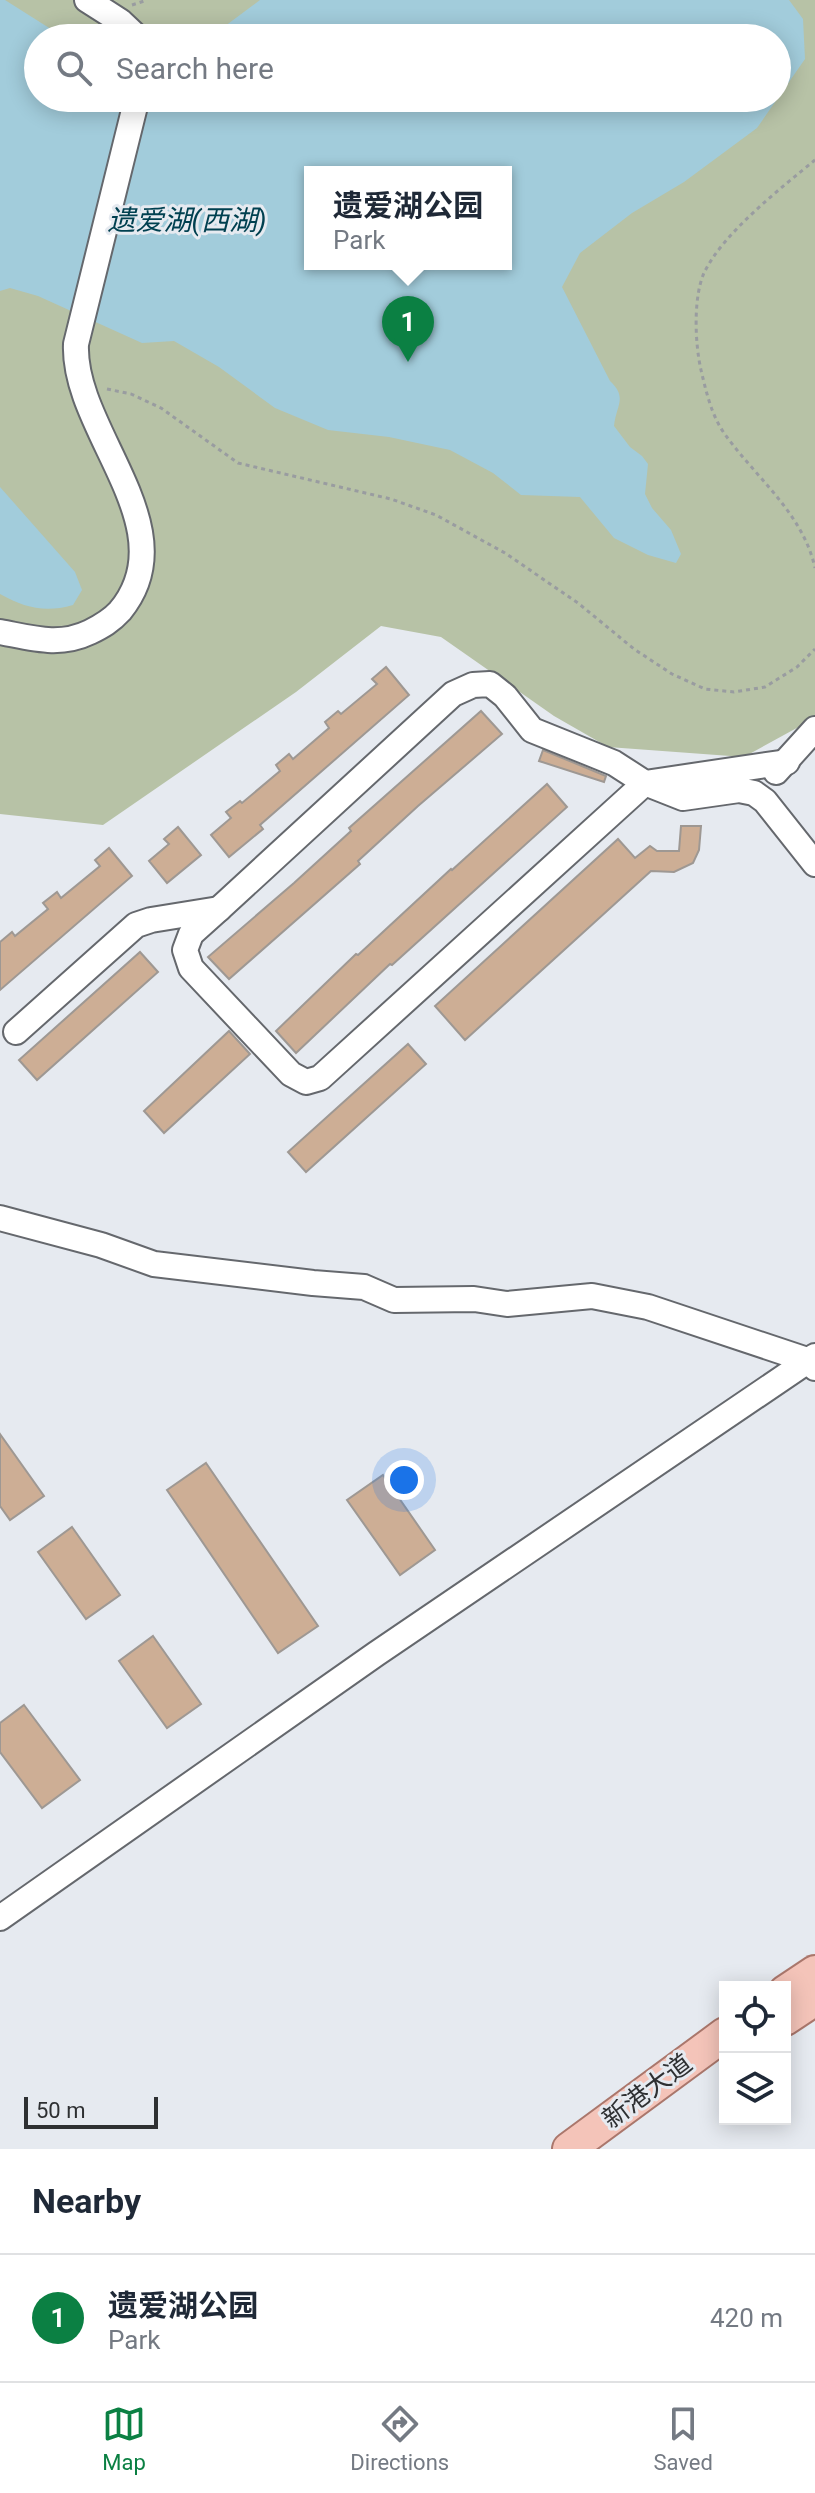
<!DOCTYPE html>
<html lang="en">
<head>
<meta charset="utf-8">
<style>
  :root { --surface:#fff; --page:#f6f6f7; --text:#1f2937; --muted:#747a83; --line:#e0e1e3; --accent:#0b8043 }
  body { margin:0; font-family:Roboto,"Noto Sans SC",sans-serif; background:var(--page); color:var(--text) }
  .controls { position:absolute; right:24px; bottom:24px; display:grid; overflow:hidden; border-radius:0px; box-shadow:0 4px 20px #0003 }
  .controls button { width:72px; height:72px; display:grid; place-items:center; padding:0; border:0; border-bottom:2px solid var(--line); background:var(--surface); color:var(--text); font:40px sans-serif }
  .scale { position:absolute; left:24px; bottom:20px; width:134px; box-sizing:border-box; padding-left:8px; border:4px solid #2e3032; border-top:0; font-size:22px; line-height:28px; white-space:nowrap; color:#2e3032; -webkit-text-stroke:6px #e6eaf0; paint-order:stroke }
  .you { position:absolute; left:404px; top:1480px; width:28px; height:28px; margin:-20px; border:6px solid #fff; border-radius:50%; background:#1a73e8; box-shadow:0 0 0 12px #1a73e833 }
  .badge { display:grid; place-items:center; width:52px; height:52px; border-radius:50%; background:var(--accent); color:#fff; font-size:26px; font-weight:700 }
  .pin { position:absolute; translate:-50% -66px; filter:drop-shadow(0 2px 4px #0008) }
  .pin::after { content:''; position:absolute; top:42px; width:28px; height:24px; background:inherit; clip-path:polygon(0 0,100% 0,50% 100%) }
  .popup { position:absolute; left:304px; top:166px; width:208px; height:104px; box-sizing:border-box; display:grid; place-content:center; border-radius:0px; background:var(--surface); filter:drop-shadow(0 2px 6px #0005); font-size:26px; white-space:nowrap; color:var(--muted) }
  .popup b { font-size:30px; color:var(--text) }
  .popup::after { content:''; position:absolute; left:50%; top:100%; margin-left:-16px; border:16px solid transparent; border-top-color:var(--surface) }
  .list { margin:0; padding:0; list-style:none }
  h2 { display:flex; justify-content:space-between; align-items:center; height:104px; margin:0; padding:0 32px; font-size:34px }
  h2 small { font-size:26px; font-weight:400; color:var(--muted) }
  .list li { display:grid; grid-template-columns:52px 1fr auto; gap:24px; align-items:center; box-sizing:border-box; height:128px; padding:0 32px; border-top:2px solid var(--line) }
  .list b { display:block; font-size:30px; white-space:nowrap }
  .list p { margin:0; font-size:26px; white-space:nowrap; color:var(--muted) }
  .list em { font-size:26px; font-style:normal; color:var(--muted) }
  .icon { flex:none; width:44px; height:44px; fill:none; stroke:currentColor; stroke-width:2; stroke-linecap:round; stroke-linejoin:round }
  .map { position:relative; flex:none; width:815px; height:2149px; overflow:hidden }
  .search { position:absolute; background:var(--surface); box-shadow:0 4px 20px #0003; left:24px; right:24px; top:24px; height:88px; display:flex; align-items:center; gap:20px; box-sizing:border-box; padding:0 28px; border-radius:44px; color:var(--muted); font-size:30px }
  .sheet { height:232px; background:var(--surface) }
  nav { display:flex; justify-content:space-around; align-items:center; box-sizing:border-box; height:112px; border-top:2px solid var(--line); background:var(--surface); font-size:22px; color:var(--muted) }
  nav a { display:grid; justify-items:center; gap:4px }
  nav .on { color:var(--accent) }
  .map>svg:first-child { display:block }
  .green { fill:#b7c2a6; fill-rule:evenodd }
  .water { fill:#a2ccdb; fill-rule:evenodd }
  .building { fill:#cdae95; stroke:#9e9893; stroke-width:2 }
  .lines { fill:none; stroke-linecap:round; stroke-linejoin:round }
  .minor-casing { stroke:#65686d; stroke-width:28 }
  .major-casing { stroke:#aa776c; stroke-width:36 }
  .path { stroke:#999ca0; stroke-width:3; stroke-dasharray:4 4; stroke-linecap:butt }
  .minor { stroke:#fff; stroke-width:24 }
  .major { stroke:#f4c4b9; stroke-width:32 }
  .labels { text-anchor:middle; stroke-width:6; stroke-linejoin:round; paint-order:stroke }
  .street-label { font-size:26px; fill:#2e3032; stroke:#e6eaf0 }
  .water-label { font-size:28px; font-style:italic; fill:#004050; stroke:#e6eaf0 }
</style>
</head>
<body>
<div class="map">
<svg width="815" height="2149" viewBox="0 0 815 2149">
  <rect width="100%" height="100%" fill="#e6eaf0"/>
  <!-- green -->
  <path class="green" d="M0,0h815v718l-71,39 -136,-10 -54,-31 -113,-79 -60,-11 -85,66 -193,133 -103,-11zM38,38h739v60h-739zM310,172h196v92h-196z"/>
  <!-- water -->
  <g class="water">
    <path d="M0,0h5l60,38h-27v60h739v-60h-568l51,-38h529l14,19 2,40 -48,69 -73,54 -52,31 -52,40 -18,34 48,94c18,17 6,24 4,45l16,21 12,9 6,8 -3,30 7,14 19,22 10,24 -5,9 -28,-8 -34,-17 -34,-41 -59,-2 -28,-22 -43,-23 -61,-13 -61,-7 -53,-22 -56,-41 -45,-26 -32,2 -104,-47 -28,-8 -10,3zM310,172h196v92h-196z"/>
    <path d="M0,487l75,85 7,18 -9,15c-28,8 -48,3 -73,-11z"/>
  </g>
  <!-- building -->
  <g class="building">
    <polygon points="386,667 409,695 260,825 263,829 229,857 211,835 231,818 226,812 240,801 242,803 280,771 276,765 289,754 293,759 329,728 325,722 338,711 341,714 377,684 372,679"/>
    <polygon points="481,711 502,734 418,806 358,861 360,864 229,979 208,957 294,883 351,831 349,828"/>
    <polygon points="543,750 606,776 604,782 539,761"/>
    <polygon points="547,784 567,807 392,965 390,964 296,1053 276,1031 356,954 358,955 451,869 452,870"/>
    <polygon points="681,826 701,826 699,850 693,863 674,872 651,871 465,1040 435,1006 618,839 635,858 650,846 657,851 679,851"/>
    <polygon points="178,827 201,855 167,883 149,861 169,844 164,839"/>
    <polygon points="109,848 132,876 0,990 0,942 12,932 15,936 48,909 43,903 57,892 61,898 100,866 95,860"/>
    <polygon points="140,952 158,972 37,1080 19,1060"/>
    <polygon points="229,1031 250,1054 164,1133 144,1111"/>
    <polygon points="408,1044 426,1064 306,1172 288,1152"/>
    <polygon points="0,1434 44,1496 10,1520 0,1506"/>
    <polygon points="206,1463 318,1626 278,1653 167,1490"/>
    <polygon points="383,1475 435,1550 400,1575 347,1500"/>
    <polygon points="72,1527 120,1595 86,1619 38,1552"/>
    <polygon points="153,1636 201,1704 167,1728 119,1661"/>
    <polygon points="24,1705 80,1780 42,1808 0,1752 0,1723"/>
  </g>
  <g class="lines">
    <defs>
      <g id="minor">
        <polyline points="87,0 120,21 138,38"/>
        <path d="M0,632c32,6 59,15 90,0 12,-6 21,-11 30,-21 69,-83 -48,-180 -44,-267l61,-246"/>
        <polyline points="787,762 645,783 614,763 532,730 505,696 490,684 473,685 453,694 219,909 191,934 185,950 191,968 291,1074 306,1082 320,1078 645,783 683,798 739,790 754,793 765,801 815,864"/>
        <polyline points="776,772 815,729"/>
        <polyline points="16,1032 136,925 151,920 219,909"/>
        <polyline points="0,1218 101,1245 154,1264 313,1283 364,1287 394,1300 474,1299 507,1304 592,1296 648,1307 807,1360 815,1368"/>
        <polyline points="0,1918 376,1654 815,1356"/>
      </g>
      <g id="major">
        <polyline points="785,1992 815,1972"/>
        <polyline points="785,2019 815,1999"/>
        <polyline points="569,2149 725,2034"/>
      </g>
    </defs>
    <!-- minor casing -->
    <use href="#minor" class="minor-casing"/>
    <!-- major casing -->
    <use href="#major" class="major-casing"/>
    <!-- path -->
    <g class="path">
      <polyline points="132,5 147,0"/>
      <path d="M815,160c-34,28 -92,73 -111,113 -11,25 -9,71 -3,97 5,21 10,44 23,63 31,44 79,80 91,135"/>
      <polyline points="107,389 131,394 161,408 238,463 391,499 436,515 505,553 578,603 634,649 672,674 705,689 734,692 765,687 797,667 815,649"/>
    </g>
    <!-- minor -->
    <use href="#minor" class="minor"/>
    <!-- major -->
    <use href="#major" class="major"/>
  </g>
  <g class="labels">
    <!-- street labels -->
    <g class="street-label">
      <text transform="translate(647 2091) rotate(-37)" y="9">新港大道</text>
    </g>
    <!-- water labels -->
    <g class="water-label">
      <text x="187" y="230">遗爱湖(西湖)</text>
    </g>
  </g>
</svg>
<div class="controls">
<button><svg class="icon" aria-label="locate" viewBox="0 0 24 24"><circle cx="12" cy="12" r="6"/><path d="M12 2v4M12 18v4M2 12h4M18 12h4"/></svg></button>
<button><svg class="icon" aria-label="layers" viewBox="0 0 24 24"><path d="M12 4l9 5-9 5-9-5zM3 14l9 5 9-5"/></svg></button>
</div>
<div class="scale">50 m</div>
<div class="you"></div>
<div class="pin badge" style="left:408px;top:362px">1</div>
<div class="popup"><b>遗爱湖公园</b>Park</div>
<div class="search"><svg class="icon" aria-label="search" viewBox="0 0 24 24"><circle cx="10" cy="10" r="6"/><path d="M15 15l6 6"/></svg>Search here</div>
</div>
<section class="sheet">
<h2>Nearby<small></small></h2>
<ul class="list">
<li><span class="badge">1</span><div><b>遗爱湖公园</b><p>Park</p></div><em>420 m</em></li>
</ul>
</section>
<nav>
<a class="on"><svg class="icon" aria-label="map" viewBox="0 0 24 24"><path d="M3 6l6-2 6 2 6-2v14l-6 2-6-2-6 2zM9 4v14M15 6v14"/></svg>Map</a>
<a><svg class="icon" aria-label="directions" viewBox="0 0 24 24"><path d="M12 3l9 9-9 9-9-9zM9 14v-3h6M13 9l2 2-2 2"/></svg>Directions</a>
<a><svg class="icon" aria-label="saved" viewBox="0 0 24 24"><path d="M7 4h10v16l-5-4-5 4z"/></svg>Saved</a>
</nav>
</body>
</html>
